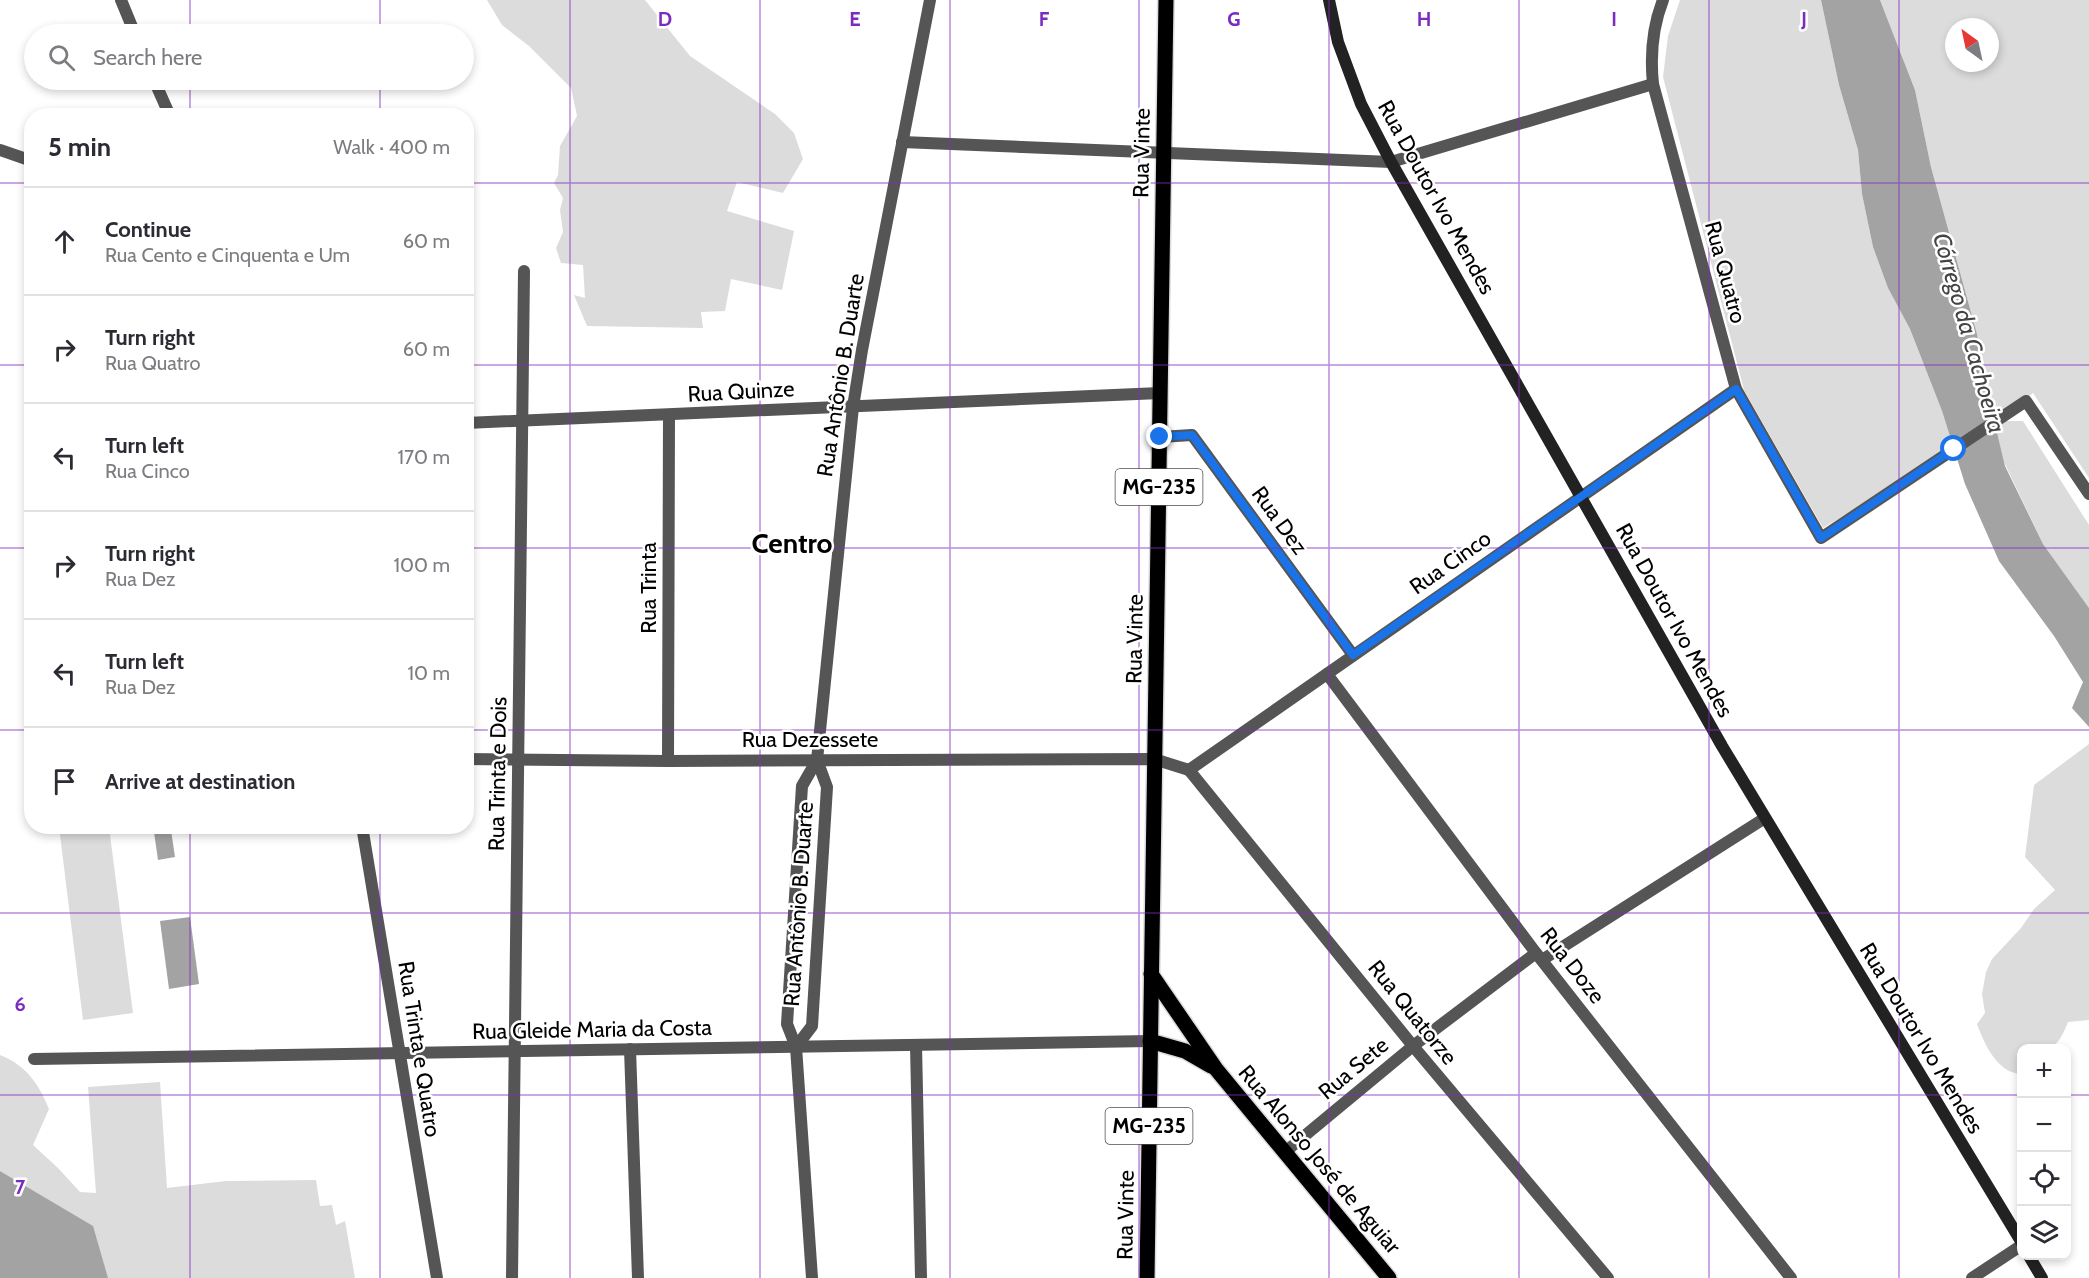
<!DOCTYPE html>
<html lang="en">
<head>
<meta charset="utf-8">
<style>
  :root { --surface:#fff; --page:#f7f7f7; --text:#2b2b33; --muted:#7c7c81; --line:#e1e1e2 }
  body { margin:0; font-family:Cabin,sans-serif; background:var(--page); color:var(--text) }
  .controls { position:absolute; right:18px; bottom:18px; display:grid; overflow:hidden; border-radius:12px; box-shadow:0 3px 9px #0003 }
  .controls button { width:54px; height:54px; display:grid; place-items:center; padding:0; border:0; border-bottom:2px solid var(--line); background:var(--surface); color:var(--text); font:30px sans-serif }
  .compass { position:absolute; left:1945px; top:18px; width:54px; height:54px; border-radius:50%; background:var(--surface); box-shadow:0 3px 9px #0003; rotate:327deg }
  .stop { position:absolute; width:18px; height:18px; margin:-14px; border:4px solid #1a73e8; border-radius:50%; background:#fff }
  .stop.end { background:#1a73e8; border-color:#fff; box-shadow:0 2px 6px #0008 }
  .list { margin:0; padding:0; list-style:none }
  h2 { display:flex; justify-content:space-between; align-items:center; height:78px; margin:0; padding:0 24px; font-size:26px }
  h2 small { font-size:20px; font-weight:400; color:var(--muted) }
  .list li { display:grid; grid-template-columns:39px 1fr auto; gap:18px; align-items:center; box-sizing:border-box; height:108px; padding:0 24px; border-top:2px solid var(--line) }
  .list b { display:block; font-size:22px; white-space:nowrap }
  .list p { margin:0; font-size:20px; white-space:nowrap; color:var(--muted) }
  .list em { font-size:20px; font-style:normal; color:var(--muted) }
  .icon { flex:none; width:33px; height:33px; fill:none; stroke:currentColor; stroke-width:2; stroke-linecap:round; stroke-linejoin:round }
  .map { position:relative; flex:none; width:2089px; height:1278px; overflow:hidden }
  .search { position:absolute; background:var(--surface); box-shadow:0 3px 9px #0003; left:24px; top:24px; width:450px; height:66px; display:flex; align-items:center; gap:15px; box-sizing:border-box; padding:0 21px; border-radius:33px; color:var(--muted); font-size:22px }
  .panel { position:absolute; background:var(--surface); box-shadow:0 3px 9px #0003; left:24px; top:108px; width:450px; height:726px; border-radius:24px }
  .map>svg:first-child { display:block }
  .green { fill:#dcdcdc; fill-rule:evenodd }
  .water { fill:#a3a3a3 }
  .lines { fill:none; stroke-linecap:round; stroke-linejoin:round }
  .primary-casing { stroke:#dbdbdb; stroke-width:18 }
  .street { stroke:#555; stroke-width:12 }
  .secondary { stroke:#222; stroke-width:12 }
  .primary { stroke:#000; stroke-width:15 }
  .route { stroke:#1a73e8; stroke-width:8 }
  .grid { fill:none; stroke:#7b2cbf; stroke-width:1.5; stroke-opacity:0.55 }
  .labels { text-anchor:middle; stroke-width:5; stroke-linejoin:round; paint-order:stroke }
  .shield { fill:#fff; stroke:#4c4c4c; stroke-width:1.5 }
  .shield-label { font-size:21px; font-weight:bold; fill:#000 }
  .street-label { font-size:22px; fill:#000; stroke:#fff }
  .water-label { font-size:24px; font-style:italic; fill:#444; stroke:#fff }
  .district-label { font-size:28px; font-weight:bold; fill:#000; stroke:#fff }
  .grid-label { font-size:20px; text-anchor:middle; font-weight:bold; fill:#7b2cbf; stroke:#fff; stroke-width:5; stroke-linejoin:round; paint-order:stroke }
</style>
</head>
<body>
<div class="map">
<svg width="2089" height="1278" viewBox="0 0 2089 1278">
  <rect width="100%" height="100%" fill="#fff"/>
  <!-- green -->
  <g class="green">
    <polygon points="487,0 645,0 690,56 775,114 794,133 803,159 783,193 737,182 727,211 794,231 782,290 731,279 725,311 701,312 703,328 587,326 574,295 585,298 583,265 561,263 556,248 563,232 560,210 563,198 554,183 558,175 560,146 577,116 571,88 529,46 502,25"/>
    <polygon points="1680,0 1821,0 1839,85 1858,150 1862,194 1873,247 1888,288 1910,329 1942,411 1954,449 1823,528 1744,390 1663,77 1668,36"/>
    <path d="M1880,0h209v478l-56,-85 -38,28 -18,-87 -46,-167 -16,-77zM1954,27h36v36h-36z"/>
    <polygon points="2003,421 2023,421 2089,525 2089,608 2043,544 2004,462 1995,426"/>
    <path d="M2089,744v276l-21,2c-12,30 -16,26 -46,26l-1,26c-24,-1 -37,-31 -44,-50l8,-11 -3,-19 4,-22 6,-13 29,-31 13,-19 21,-19 -30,-33 9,-72z"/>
    <polygon points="59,827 109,827 133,1013 83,1020"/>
    <path d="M0,1055c26,10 39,29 49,54l-16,36 25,23 22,24 16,1 -8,-106 72,-5 7,106 59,-7 90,-1 4,26 12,-1 4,20 9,-4 10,57h-249l-16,-53 -90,-54z"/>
  </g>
  <!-- water -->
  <g class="water">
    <polygon points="1821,0 1880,0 1915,90 1931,167 1977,334 1987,391 2005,466 2043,544 2089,608 2089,727 2072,708 2083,682 2054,636 1999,561 1965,484 1942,411 1910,329 1888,288 1873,247 1862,194 1858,150 1839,85"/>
    <polygon points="171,830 175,857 158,860 154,832"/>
    <polygon points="190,917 199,984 169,989 160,921"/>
    <polygon points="0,1171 93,1226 108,1278 0,1278"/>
  </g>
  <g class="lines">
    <defs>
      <g id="primary">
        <polyline points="1151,974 1216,1069 1389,1278"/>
        <polyline points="1150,1041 1185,1051 1211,1066"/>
        <polyline points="1147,1278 1166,0"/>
      </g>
    </defs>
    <!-- primary casing -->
    <use href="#primary" class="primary-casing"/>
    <!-- street -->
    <g class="street">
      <polyline points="121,0 135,34"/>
      <path d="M1663,0c-11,28 -13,54 -10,84l83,305 85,149 205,-137 63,93"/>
      <polyline points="154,80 170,116"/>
      <polyline points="902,142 1391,162 1653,84"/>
      <polyline points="0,150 32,161"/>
      <polyline points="466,423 1160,393"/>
      <polyline points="1160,437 1192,435 1353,655"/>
      <polyline points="1327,674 1536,953 1791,1278"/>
      <polyline points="466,759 668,761 1154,759 1189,770"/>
      <polyline points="668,761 669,415"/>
      <polyline points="1189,770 1736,389"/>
      <polyline points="1189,770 1413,1046 1608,1278"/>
      <polyline points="362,826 437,1278"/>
      <polyline points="1542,960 1765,818"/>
      <polyline points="916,1045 921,1278"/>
      <polyline points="796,1047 812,1026 827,787 817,760"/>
      <polyline points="630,1049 638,1278"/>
      <polyline points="34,1059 1150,1041"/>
      <polyline points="1285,1152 1413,1046 1536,953"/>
      <polyline points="512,1278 524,271"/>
      <polyline points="812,1278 796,1047 787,1024 802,786 817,760 853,407 862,350 930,0"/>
      <polyline points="1972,1278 2022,1245"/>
    </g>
    <!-- secondary -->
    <g class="secondary">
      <polyline points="1329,0 1338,42 1361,104 1391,162 1722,746 2022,1243"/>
      <polyline points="2029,1256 2042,1278"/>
    </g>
    <!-- primary -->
    <use href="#primary" class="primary"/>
  </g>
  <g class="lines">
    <!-- route -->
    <polyline class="route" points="1160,437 1192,435 1353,655 1736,389 1821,538 1954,449"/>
  </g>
  <!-- grid -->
  <path class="grid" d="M190,0v34M380,0v34M570,0v1278M760,0v1278M950,0v1278M1139,0v1278M1329,0v1278M1519,0v1278M1709,0v1278M1899,0v1278M190,80v36M380,80v36M0,183h32M466,183h1623M0,365h32M466,365h1623M0,548h32M466,548h1623M0,730h32M466,730h1623M190,826v452M380,826v452M0,913h2089M0,1095h2022M2066,1095h23"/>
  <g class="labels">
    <!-- shield labels -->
    <g class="shield">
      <rect x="1115.5" y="469" width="87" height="36" rx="4.5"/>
      <rect x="1105.5" y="1108" width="87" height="36" rx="4.5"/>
    </g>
    <g class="shield-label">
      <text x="1159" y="494">MG-235</text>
      <text x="1149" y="1133">MG-235</text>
    </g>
    <!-- street labels -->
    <g class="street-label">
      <text transform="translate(1141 153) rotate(-89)" y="8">Rua Vinte</text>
      <text transform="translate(1437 197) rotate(61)" y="8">Rua Doutor Ivo Mendes</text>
      <text transform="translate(1726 272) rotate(75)" y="8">Rua Quatro</text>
      <text transform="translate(840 375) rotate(-81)" y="8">Rua Antônio B. Duarte</text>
      <text transform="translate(741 391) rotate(-3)" y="8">Rua Quinze</text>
      <text transform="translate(1280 520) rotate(54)" y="8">Rua Dez</text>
      <text transform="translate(1450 562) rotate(-35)" y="8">Rua Cinco</text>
      <text transform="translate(648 588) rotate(-90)" y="8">Rua Trinta</text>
      <text transform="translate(1675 620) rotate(61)" y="8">Rua Doutor Ivo Mendes</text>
      <text transform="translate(1134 639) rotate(-89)" y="8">Rua Vinte</text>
      <text x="810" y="747">Rua Dezessete</text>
      <text transform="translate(497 774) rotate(-89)" y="8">Rua Trinta e Dois</text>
      <text transform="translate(798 904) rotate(-86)" y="8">Rua Antônio B. Duarte</text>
      <text transform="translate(1573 965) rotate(52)" y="8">Rua Doze</text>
      <text transform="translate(1413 1012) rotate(51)" y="8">Rua Quatorze</text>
      <text transform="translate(592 1029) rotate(-1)" y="8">Rua Gleide Maria da Costa</text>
      <text transform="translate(1922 1038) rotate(59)" y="8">Rua Doutor Ivo Mendes</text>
      <text transform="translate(420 1049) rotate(81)" y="8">Rua Trinta e Quatro</text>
      <text transform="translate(1353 1068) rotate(-40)" y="8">Rua Sete</text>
      <text transform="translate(1320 1159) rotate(50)" y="8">Rua Alonso José de Aguiar</text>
      <text transform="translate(1125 1215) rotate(-89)" y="8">Rua Vinte</text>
    </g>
    <!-- water labels -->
    <g class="water-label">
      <text transform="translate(1969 333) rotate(74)" y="8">Córrego da Cachoeira</text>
    </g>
    <!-- district labels -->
    <g class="district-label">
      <text x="792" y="553">Centro</text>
    </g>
  </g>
  <g class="grid-label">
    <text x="665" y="26">D</text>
    <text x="855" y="26">E</text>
    <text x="1044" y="26">F</text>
    <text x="1234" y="26">G</text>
    <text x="1424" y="26">H</text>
    <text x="1614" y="26">I</text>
    <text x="1804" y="26">J</text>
    <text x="20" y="1011">6</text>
    <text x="20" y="1194">7</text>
  </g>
</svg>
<div class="controls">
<button>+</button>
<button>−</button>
<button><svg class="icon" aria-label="locate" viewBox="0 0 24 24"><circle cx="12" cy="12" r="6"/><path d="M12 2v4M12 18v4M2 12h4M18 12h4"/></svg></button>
<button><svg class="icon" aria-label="layers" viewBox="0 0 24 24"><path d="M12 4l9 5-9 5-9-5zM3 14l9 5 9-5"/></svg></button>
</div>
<svg class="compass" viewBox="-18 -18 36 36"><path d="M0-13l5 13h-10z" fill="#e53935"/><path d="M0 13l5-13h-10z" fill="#7c7c81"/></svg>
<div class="stop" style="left:1954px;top:449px"></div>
<div class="stop end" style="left:1160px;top:437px"></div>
<div class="search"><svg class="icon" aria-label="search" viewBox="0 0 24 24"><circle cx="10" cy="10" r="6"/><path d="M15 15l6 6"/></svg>Search here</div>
<section class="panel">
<h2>5 min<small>Walk · 400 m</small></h2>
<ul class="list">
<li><svg class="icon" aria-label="ahead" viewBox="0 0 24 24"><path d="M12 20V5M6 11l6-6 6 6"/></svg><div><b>Continue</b><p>Rua Cento e Cinquenta e Um</p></div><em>60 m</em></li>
<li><svg class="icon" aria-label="right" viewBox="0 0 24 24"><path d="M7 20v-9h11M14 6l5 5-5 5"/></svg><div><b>Turn right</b><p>Rua Quatro</p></div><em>60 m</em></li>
<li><svg class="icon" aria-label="left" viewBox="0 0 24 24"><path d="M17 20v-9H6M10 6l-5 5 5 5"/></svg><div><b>Turn left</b><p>Rua Cinco</p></div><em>170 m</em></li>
<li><svg class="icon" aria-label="right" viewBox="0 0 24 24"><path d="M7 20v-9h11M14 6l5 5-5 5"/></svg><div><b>Turn right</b><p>Rua Dez</p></div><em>100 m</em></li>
<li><svg class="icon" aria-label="left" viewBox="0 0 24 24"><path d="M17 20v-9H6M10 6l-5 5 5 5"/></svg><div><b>Turn left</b><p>Rua Dez</p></div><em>10 m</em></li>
<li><svg class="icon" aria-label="arrive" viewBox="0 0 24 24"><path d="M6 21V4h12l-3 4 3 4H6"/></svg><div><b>Arrive at destination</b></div></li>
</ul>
</section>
</div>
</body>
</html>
